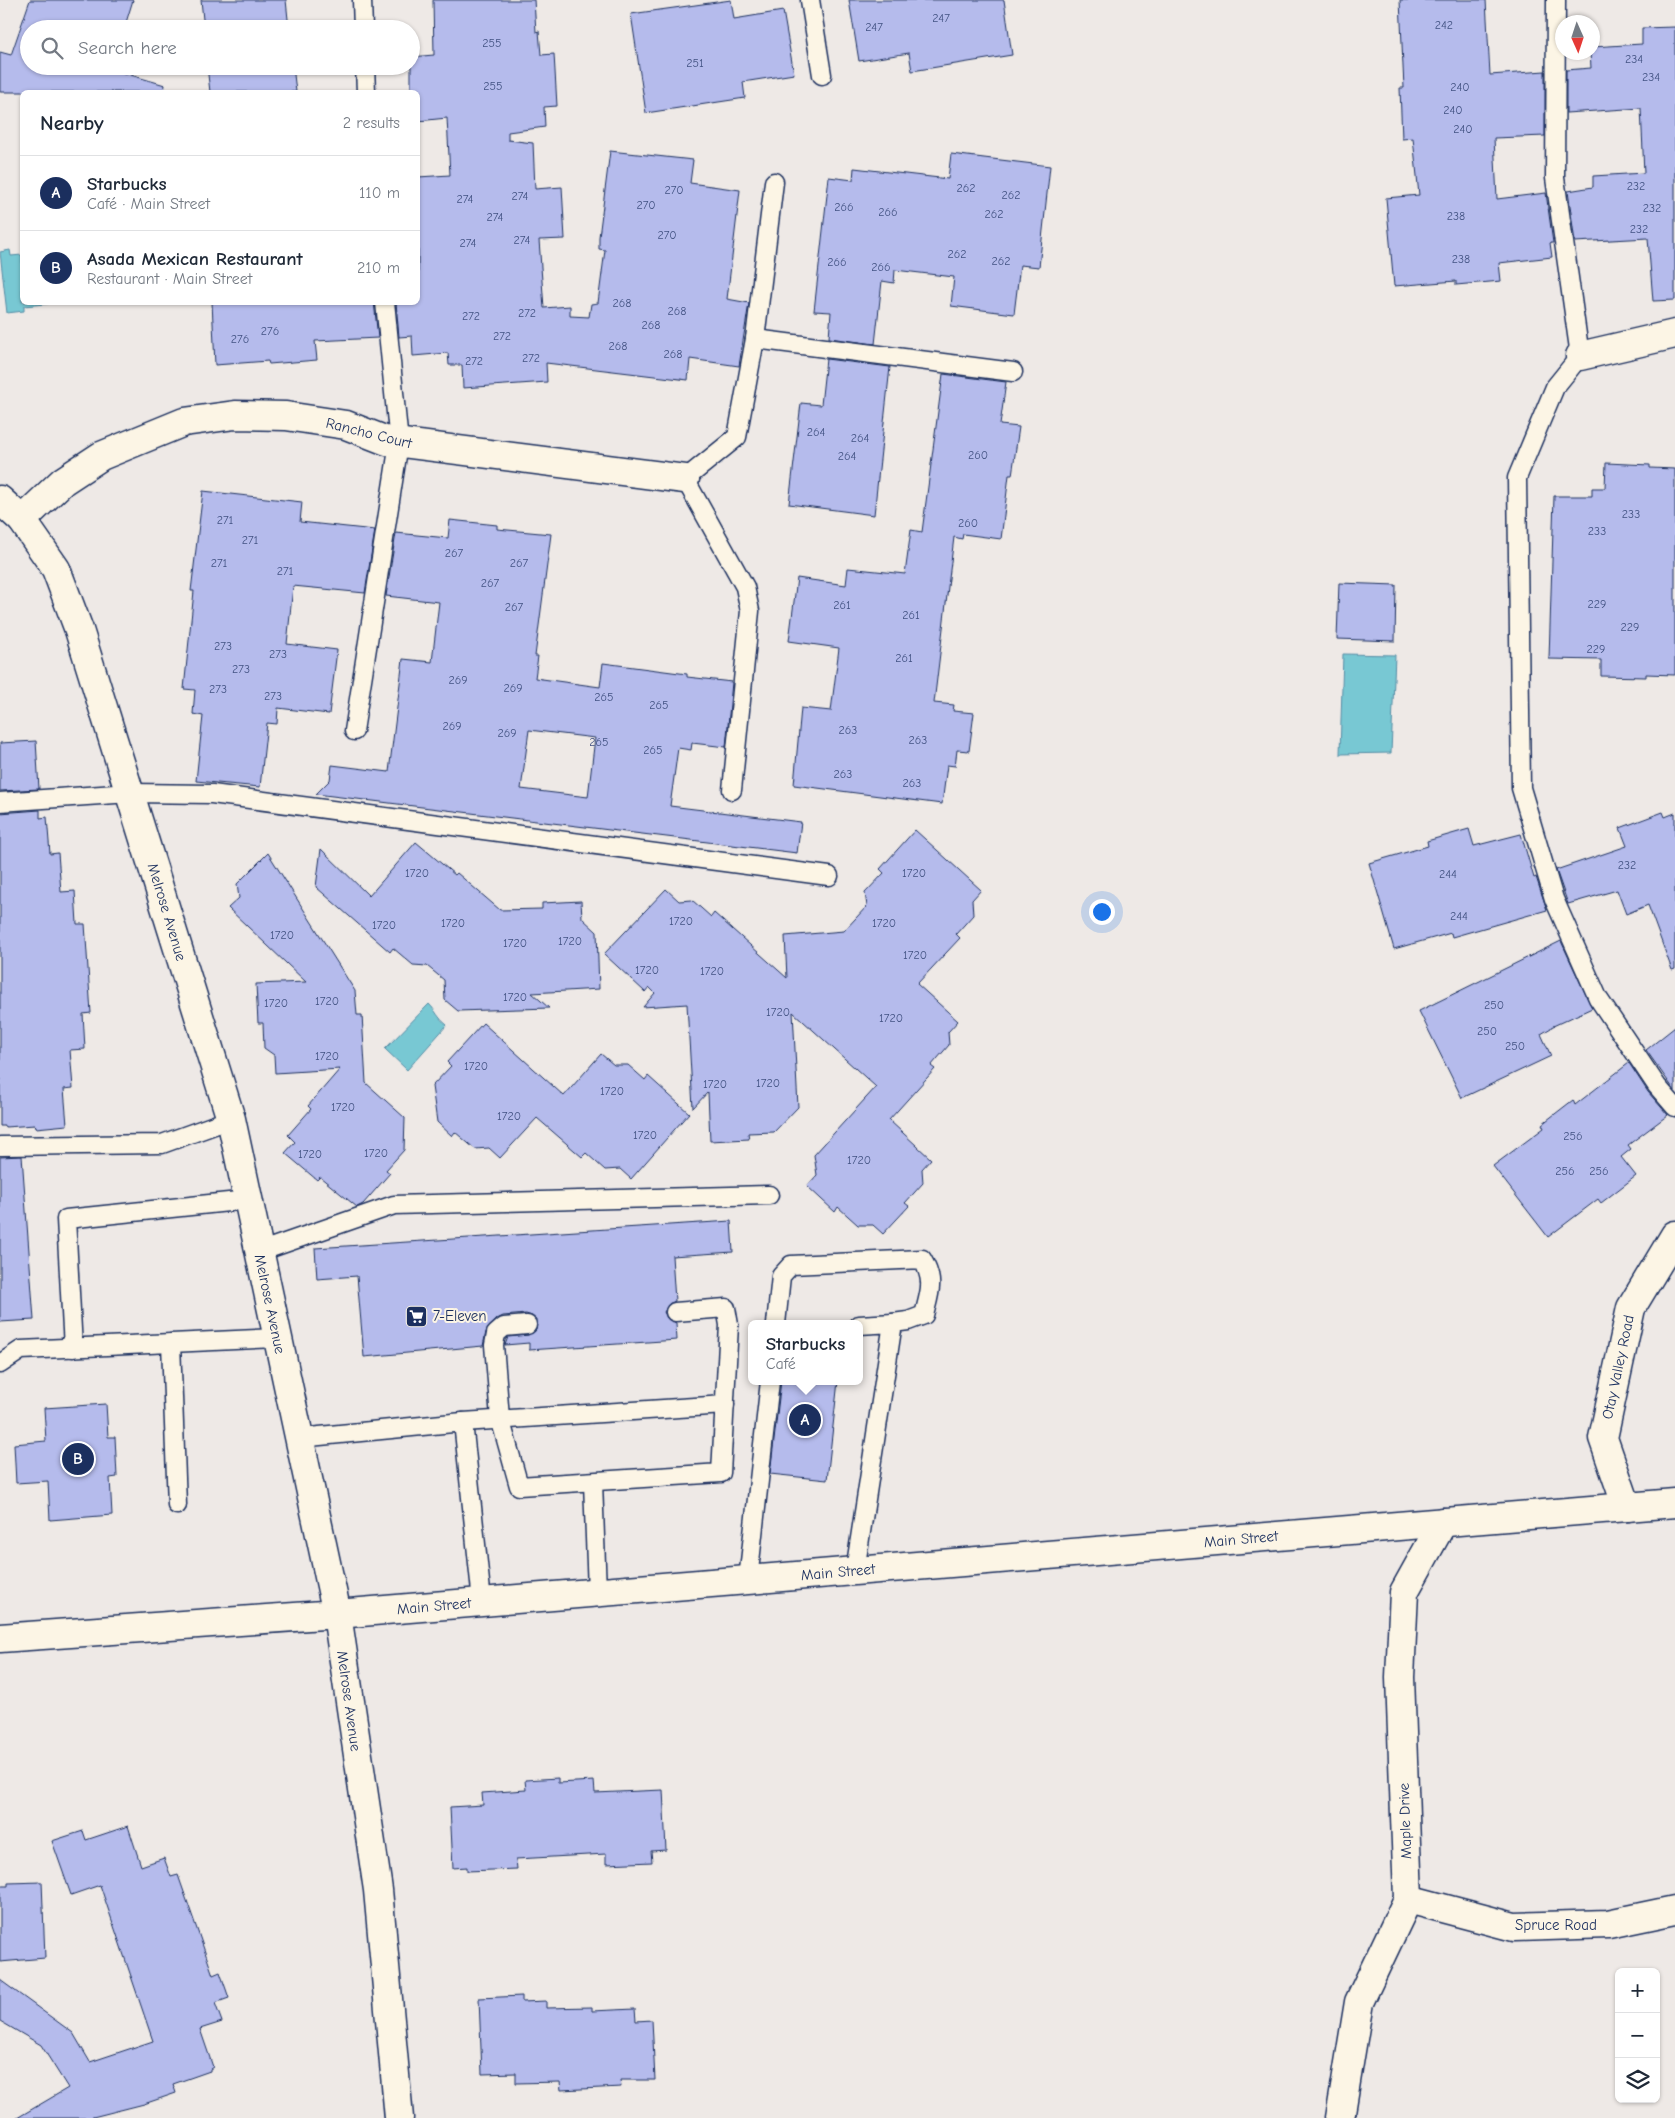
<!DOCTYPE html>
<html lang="en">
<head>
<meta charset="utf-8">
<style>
  :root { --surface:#fff; --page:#f2f2f3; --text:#1f2937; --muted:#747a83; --line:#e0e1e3; --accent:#1b2f5e }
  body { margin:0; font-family:"Comic Neue",sans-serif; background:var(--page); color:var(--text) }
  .controls { position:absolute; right:15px; bottom:15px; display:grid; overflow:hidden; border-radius:8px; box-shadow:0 1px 4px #0004 }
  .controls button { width:45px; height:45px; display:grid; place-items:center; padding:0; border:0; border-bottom:1px solid var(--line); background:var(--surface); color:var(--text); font:25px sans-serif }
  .compass { position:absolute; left:1555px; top:15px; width:45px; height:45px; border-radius:50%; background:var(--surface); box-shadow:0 1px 4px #0004; rotate:177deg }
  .you { position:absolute; left:1101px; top:911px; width:18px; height:18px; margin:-12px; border:4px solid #fff; border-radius:50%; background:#1a73e8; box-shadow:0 0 0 8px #1a73e833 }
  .badge { display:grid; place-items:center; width:32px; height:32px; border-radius:50%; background:var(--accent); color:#fff; font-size:16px; font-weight:700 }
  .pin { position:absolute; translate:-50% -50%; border:2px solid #fff; box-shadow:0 1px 5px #0006 }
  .popup { position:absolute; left:748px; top:1320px; width:115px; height:65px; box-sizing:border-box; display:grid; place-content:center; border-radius:8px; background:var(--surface); filter:drop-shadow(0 1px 4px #0005); font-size:16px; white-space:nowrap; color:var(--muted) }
  .popup b { font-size:19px; color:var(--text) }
  .popup::after { content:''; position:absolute; left:50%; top:100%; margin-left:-10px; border:10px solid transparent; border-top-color:var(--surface) }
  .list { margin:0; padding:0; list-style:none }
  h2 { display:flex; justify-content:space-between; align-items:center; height:65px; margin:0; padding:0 20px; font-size:21px }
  h2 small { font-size:16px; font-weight:400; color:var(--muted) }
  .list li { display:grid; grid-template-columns:32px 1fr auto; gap:15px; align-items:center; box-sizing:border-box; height:75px; padding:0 20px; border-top:1px solid var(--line) }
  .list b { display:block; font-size:19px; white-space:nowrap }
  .list p { margin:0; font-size:16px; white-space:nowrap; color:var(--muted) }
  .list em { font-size:16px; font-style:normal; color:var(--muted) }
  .icon { flex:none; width:28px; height:28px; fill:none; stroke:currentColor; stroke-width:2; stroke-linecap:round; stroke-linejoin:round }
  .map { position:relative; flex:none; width:1675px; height:2118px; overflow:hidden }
  .search { position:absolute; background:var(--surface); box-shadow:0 1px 4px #0004; left:20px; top:20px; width:400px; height:55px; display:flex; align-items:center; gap:12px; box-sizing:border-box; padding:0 18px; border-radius:28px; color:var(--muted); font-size:19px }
  .panel { position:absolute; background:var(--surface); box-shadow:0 1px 4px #0004; left:20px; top:90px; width:400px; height:215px; border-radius:8px }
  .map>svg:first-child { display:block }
  .water { fill:#78c8d3; stroke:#538ba4 }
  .building { fill:#b5bbec; stroke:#1b2f5e; fill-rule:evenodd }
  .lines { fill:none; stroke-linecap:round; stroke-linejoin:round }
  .lane-casing { stroke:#1b2f5e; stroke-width:21 }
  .street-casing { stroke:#1b2f5e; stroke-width:31 }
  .secondary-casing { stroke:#1b2f5e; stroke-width:31 }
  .lane { stroke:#fcf5e5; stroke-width:18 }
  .street { stroke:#fcf5e5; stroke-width:28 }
  .secondary { stroke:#fcf5e5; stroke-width:28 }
  .labels { text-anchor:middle; stroke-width:4; stroke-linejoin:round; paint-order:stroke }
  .number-label { font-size:12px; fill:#425282 }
  .street-label { font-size:15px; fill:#1b2f5e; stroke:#fcf5e5 }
  .poi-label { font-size:15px; fill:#1b2f5e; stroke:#fcf5e5; text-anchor:start }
</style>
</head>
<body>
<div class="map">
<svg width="1675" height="2118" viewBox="0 0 1675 2118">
  <rect width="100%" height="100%" fill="#eee9e6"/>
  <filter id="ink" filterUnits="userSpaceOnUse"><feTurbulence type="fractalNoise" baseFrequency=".02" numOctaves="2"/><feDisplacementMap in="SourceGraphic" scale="10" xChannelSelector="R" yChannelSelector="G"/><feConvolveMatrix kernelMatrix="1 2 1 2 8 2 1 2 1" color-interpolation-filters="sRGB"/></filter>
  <g filter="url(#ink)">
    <!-- water -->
    <g class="water">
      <polygon points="10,250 11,256 22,255 22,302 55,303 24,306 24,311 7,313 0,252"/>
      <polygon points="1343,654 1395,655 1391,753 1340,754"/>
      <path d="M429,1004c8,8 8,13 18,21l-40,45 -22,-21z"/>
    </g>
    <!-- building -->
    <g class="building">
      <polygon points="30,0 133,0 124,29 29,29 29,66 111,66 110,69 165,85 164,92 0,92 0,52 11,55"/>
      <polygon points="201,0 286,0 289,29 204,29"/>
      <polygon points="433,0 534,0 536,32 539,31 541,55 554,54 557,106 544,107 545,127 508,132 508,140 533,143 535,189 562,187 565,239 539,240 544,308 570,306 570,316 589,317 591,304 598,303 605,250 599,249 599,237 610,151 693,160 690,183 740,190 727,299 749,303 739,366 690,359 688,380 546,363 547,382 463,388 462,365 449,365 448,353 413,356 412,336 399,337 396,302 418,302 418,177 450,175 447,118 418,121 418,92 411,92 411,57 434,55"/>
      <polygon points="731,0 734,19 783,11 794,74 743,82 745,98 646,113 631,14"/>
      <polygon points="849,0 1004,0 1012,55 912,71 909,53 859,61"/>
      <polygon points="1400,0 1486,0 1490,75 1545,71 1545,136 1494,138 1497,199 1546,193 1553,243 1550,243 1552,257 1499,263 1501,281 1456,285 1456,281 1394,286 1386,198 1419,195 1413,138 1402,139 1400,88 1404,88"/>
      <polygon points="1675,27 1675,300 1653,301 1648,238 1575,242 1568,191 1593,187 1593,176 1644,173 1641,108 1566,113 1566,70 1591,68 1590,52 1592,52 1592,47 1642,44 1642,28"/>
      <polygon points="207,66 293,66 296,92 210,92"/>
      <polygon points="951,154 1050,166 1039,267 1020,265 1014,314 951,306 954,277 895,270 894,283 882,281 875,344 829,338 831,312 814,311 829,177 853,180 854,168 948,179"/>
      <polygon points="212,302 374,302 378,338 315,341 317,360 269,364 268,361 215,365"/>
      <polygon points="826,359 890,367 874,515 789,504 801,403 821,405"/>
      <polygon points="943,374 1006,382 1000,425 1019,427 1012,475 1009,475 1001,539 963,534 962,539 954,537 934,703 954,705 953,711 974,713 969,751 957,750 955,766 947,765 942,804 794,785 801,708 831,711 839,648 789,641 797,578 846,585 848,568 905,574 911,530 922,532"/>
      <polygon points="1606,463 1650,465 1650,468 1675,469 1675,675 1646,674 1646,677 1601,676 1601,660 1549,659 1554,496 1592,496 1592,488 1605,488"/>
      <polygon points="203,491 302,502 300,522 375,530 365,593 293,586 287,644 337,650 329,714 278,708 277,724 267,723 260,787 196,781 203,716 193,714 195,690 184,689 194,591 191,591"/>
      <path d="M450,520l47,5v4l54,5 -16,122h3l-3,22 65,9 3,-24 84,11v3l45,5 -6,65 -34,-4 -1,7 -13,-2 -8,58 131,16 -4,31 -481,-59 14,-14 2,-15 57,7 14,-113 29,3 7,-60 -53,-6 10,-63 52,5zM529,730l66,8 -7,59 -67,-8z"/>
      <polygon points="1339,583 1396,585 1395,641 1337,639"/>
      <polygon points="36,741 39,789 0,791 0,743"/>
      <polygon points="40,810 40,818 47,817 50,854 58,853 61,892 75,891 77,924 85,924 91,1013 83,1014 85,1049 70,1050 73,1088 64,1089 67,1125 36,1128 35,1125 5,1127 5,1126 0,1126 0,813"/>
      <polygon points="1663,812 1665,817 1675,813 1675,969 1672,970 1648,905 1626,914 1617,890 1568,904 1556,870 1627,846 1620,828"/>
      <polygon points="1469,829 1474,846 1521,834 1534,878 1536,877 1547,910 1452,937 1451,933 1394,949 1369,863 1428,846 1427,841"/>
      <polygon points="915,830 981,890 972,900 973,915 956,934 960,938 917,984 958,1021 948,1032 949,1045 931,1066 935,1069 889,1120 931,1159 922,1169 923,1183 905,1203 909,1206 883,1234 873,1225 858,1225 838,1207 835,1212 807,1186 817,1175 814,1155 876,1087 793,1012 798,1107 774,1132 748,1133 749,1139 710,1141 708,1092 693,1108 687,1004 643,1007 655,993 649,987 645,992 604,954 666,889 679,901 692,900 711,917 714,913 787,978 785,936 844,931 867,906 865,893 884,873 880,869"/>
      <polygon points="416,842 455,875 457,873 500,910 542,909 542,903 581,901 582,918 597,932 599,989 532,993 549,1008 458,1011 445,1000 444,980 427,966 413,965 393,948 390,952 316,887 321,849 369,896"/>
      <polygon points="268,853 355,991 357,1015 362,1015 366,1083 405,1118 404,1150 386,1170 390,1173 363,1204 357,1207 320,1177 317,1180 285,1153 295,1142 288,1135 311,1109 308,1106 340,1069 275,1073 274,1055 264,1048 263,1023 258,1023 256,984 306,982 228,908 239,898 237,884"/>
      <polygon points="1561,941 1592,1008 1551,1027 1551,1028 1541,1034 1551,1056 1462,1098 1419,1011"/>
      <polygon points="483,1023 564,1096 601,1054 614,1065 628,1065 645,1080 648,1076 689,1113 631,1179 620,1169 605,1170 586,1153 582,1157 537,1118 500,1158 489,1148 475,1149 455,1132 452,1136 437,1122 432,1086 451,1066 447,1062"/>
      <polygon points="1675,1027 1675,1091 1646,1050"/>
      <polygon points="1629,1063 1648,1092 1668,1115 1628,1145 1631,1149 1621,1157 1636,1176 1601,1203 1598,1199 1548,1237 1493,1166 1544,1128 1542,1124 1573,1100 1575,1105"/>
      <polygon points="22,1156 34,1320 0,1322 0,1157"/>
      <polygon points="731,1221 733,1252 672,1256 675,1301 669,1304 664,1312 667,1318 676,1323 677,1340 529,1350 529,1343 505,1345 508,1337 528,1335 536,1330 536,1319 532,1316 526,1314 503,1316 497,1319 486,1332 483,1346 364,1357 357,1276 317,1279 315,1248"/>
      <polygon points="781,1381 838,1381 827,1480 770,1474"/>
      <polygon points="106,1404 108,1437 115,1437 117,1477 110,1478 112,1515 50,1520 48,1481 16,1483 14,1444 46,1441 44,1408"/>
      <polygon points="558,1778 558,1783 594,1781 595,1793 663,1790 666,1850 651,1851 652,1862 606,1864 606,1854 516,1859 517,1869 467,1871 467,1867 453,1868 450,1807 483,1805 482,1793 526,1790 525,1780"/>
      <polygon points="128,1826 141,1866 164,1858 171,1877 178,1875 213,1975 220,1972 229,1998 215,2003 222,2022 200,2029 213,2067 210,2069 210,2071 173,2084 176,2093 144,2104 89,2118 17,2118 68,2088 41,2045 0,2021 0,1980 73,2033 90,2062 153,2041 100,1885 71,1895 52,1841 83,1831 86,1840"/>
      <polygon points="42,1882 45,1958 0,1962 0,1886 8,1886 8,1883"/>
      <polygon points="522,1996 522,2002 546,2001 546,2008 592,2007 592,2011 635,2009 636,2021 652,2020 655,2080 620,2080 621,2087 561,2090 560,2082 516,2083 516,2073 482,2074 479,1998"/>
    </g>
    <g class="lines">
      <defs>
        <g id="lane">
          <polyline points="362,0 363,29"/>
          <polyline points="810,0 822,75"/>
          <polyline points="1556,0 1555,178 1580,356 1555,387 1517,478 1521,788 1554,899 1598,998 1657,1086 1675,1107"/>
          <polyline points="365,66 366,92"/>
          <polyline points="755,339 1013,372"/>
          <polyline points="354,731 399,443 385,302"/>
          <polyline points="732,790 750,611 745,587 685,479 737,437 755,339 774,182"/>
          <polyline points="0,802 130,793 212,794 829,876"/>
          <polyline points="0,1146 162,1144 231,1119"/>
          <polyline points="259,1252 394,1205 769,1195"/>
          <path d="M776,1324l5,-48 10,-11 131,-6c13,22 8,32 2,56l-16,6 -15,2"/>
          <polyline points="527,1325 504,1327 496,1334 494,1345 500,1418 519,1486 721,1473 729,1325 726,1308 675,1312"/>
          <polyline points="171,1343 177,1505"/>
          <polyline points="73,1348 66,1219 248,1200"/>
          <polyline points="0,1364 21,1350 277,1338"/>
          <polyline points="463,1422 725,1405"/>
          <polyline points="299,1438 463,1422 482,1601"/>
          <polyline points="593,1482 597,1592"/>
          <polyline points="855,1571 893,1323 859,1325"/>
          <polyline points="748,1580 770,1381"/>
        </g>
        <g id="street">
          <polyline points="1580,356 1675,334"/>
          <polyline points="0,500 22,520 56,569 79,630 231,1119 337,1614"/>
          <polyline points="22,520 63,481 101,456 184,422 235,415 286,416 346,425 387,441 685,479"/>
          <polyline points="1408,1899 1514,1927 1608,1924 1675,1910"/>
          <polyline points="1340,2118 1359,2002 1408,1899 1400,1677 1404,1592 1443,1522"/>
        </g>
        <g id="secondary">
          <polyline points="1627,1507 1603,1438 1631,1308 1675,1235"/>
          <polyline points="337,1614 378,1890 399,2118"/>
          <polyline points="0,1638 337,1614 1675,1503"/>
        </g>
      </defs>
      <!-- lane casing -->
      <use href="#lane" class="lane-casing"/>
      <!-- street casing -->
      <use href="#street" class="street-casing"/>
      <!-- secondary casing -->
      <use href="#secondary" class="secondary-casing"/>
      <!-- lane -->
      <use href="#lane" class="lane"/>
      <!-- street -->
      <use href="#street" class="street"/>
      <!-- secondary -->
      <use href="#secondary" class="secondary"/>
    </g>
  </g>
  <!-- icons -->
  <defs>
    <symbol id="supermarket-square" viewBox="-11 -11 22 22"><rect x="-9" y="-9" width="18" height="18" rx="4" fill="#1b2f5e" stroke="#fcf5e5"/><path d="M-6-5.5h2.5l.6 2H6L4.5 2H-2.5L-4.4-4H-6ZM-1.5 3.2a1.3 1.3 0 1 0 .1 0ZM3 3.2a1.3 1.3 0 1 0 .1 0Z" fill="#fff"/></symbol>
  </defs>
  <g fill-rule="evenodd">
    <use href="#supermarket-square" x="404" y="1304" width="25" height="25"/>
  </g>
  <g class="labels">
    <!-- number labels -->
    <g class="number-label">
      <text x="941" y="22">247</text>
      <text x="1444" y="29">242</text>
      <text x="874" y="31">247</text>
      <text x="492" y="47">255</text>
      <text x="1634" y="63">234</text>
      <text x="695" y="67">251</text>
      <text x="1651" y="81">234</text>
      <text x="493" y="90">255</text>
      <text x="1460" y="91">240</text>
      <text x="1453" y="114">240</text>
      <text x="1463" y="133">240</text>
      <text x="1636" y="190">232</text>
      <text x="966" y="192">262</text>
      <text x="674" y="194">270</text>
      <text x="1011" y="199">262</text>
      <text x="520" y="200">274</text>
      <text x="465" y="203">274</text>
      <text x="646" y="209">270</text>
      <text x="844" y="211">266</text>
      <text x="1652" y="212">232</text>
      <text x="888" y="216">266</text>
      <text x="994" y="218">262</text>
      <text x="1456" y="220">238</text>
      <text x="495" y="221">274</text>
      <text x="1639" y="233">232</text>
      <text x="667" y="239">270</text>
      <text x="522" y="244">274</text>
      <text x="468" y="247">274</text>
      <text x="957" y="258">262</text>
      <text x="1461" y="263">238</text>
      <text x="1001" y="265">262</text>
      <text x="837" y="266">266</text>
      <text x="881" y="271">266</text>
      <text x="622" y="307">268</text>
      <text x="677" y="315">268</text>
      <text x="527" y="317">272</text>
      <text x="471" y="320">272</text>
      <text x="651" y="329">268</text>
      <text x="270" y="335">276</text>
      <text x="502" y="340">272</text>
      <text x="240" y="343">276</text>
      <text x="618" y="350">268</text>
      <text x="673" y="358">268</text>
      <text x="531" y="362">272</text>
      <text x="474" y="365">272</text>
      <text x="816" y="436">264</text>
      <text x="860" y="442">264</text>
      <text x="978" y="459">260</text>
      <text x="847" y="460">264</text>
      <text x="1631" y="518">233</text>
      <text x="225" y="524">271</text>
      <text x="968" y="527">260</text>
      <text x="1597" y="535">233</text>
      <text x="250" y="544">271</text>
      <text x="454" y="557">267</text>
      <text x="219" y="567">271</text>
      <text x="519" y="567">267</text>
      <text x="285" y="575">271</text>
      <text x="490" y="587">267</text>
      <text x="1597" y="608">229</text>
      <text x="842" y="609">261</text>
      <text x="514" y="611">267</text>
      <text x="911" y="619">261</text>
      <text x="1630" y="631">229</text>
      <text x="223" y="650">273</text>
      <text x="1596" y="653">229</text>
      <text x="278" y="658">273</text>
      <text x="904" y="662">261</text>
      <text x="241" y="673">273</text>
      <text x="458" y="684">269</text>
      <text x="513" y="692">269</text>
      <text x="218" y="693">273</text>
      <text x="273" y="700">273</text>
      <text x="604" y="701">265</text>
      <text x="659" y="709">265</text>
      <text x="452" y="730">269</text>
      <text x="848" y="734">263</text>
      <text x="507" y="737">269</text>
      <text x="918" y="744">263</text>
      <text x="599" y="746">265</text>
      <text x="653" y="754">265</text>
      <text x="843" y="778">263</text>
      <text x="912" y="787">263</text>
      <text x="1627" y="869">232</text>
      <text x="417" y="877">1720</text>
      <text x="914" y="877">1720</text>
      <text x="1448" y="878">244</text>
      <text x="1459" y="920">244</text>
      <text x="681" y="925">1720</text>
      <text x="453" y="927">1720</text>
      <text x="884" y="927">1720</text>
      <text x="384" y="929">1720</text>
      <text x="282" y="939">1720</text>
      <text x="570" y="945">1720</text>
      <text x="515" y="947">1720</text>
      <text x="915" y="959">1720</text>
      <text x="647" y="974">1720</text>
      <text x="712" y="975">1720</text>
      <text x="515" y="1001">1720</text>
      <text x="327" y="1005">1720</text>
      <text x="276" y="1007">1720</text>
      <text x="1494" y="1009">250</text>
      <text x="778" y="1016">1720</text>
      <text x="891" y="1022">1720</text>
      <text x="1487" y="1035">250</text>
      <text x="1515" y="1050">250</text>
      <text x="327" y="1060">1720</text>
      <text x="476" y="1070">1720</text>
      <text x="768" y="1087">1720</text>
      <text x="715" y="1088">1720</text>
      <text x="612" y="1095">1720</text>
      <text x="343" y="1111">1720</text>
      <text x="509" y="1120">1720</text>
      <text x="645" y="1139">1720</text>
      <text x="1573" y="1140">256</text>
      <text x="376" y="1157">1720</text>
      <text x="310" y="1158">1720</text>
      <text x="859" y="1164">1720</text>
      <text x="1565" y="1175">256</text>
      <text x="1599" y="1175">256</text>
    </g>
    <!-- street labels -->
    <g class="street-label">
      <text transform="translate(369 433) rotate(14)" y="5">Rancho Court</text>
      <text transform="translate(167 912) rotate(73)" y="5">Melrose Avenue</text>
      <text transform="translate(270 1304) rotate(78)" y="5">Melrose Avenue</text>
      <text transform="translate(1618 1367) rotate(-78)" y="5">Otay Valley Road</text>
      <text transform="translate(1241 1539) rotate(-5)" y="5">Main Street</text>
      <text transform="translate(838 1572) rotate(-5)" y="5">Main Street</text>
      <text transform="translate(434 1606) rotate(-5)" y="5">Main Street</text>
      <text transform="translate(349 1701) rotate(82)" y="5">Melrose Avenue</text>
      <text transform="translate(1405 1821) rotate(-92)" y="5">Maple Drive</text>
      <text x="1556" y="1930">Spruce Road</text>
    </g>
    <!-- poi labels -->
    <g class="poi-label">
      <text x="433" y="1321">7-Eleven</text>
    </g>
  </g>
</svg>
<div class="controls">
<button>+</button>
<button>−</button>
<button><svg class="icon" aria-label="layers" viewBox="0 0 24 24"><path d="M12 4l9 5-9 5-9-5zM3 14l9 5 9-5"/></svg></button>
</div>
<svg class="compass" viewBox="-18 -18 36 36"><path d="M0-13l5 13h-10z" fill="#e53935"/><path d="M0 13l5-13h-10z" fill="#747a83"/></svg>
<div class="you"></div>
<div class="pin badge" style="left:805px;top:1420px">A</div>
<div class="popup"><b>Starbucks</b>Café</div>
<div class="pin badge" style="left:78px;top:1459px">B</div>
<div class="search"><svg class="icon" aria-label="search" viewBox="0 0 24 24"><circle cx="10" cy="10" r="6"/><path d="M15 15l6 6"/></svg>Search here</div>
<section class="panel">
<h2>Nearby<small>2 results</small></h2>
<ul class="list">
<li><span class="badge">A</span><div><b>Starbucks</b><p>Café · Main Street</p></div><em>110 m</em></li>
<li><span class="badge">B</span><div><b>Asada Mexican Restaurant</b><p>Restaurant · Main Street</p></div><em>210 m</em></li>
</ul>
</section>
</div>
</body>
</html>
